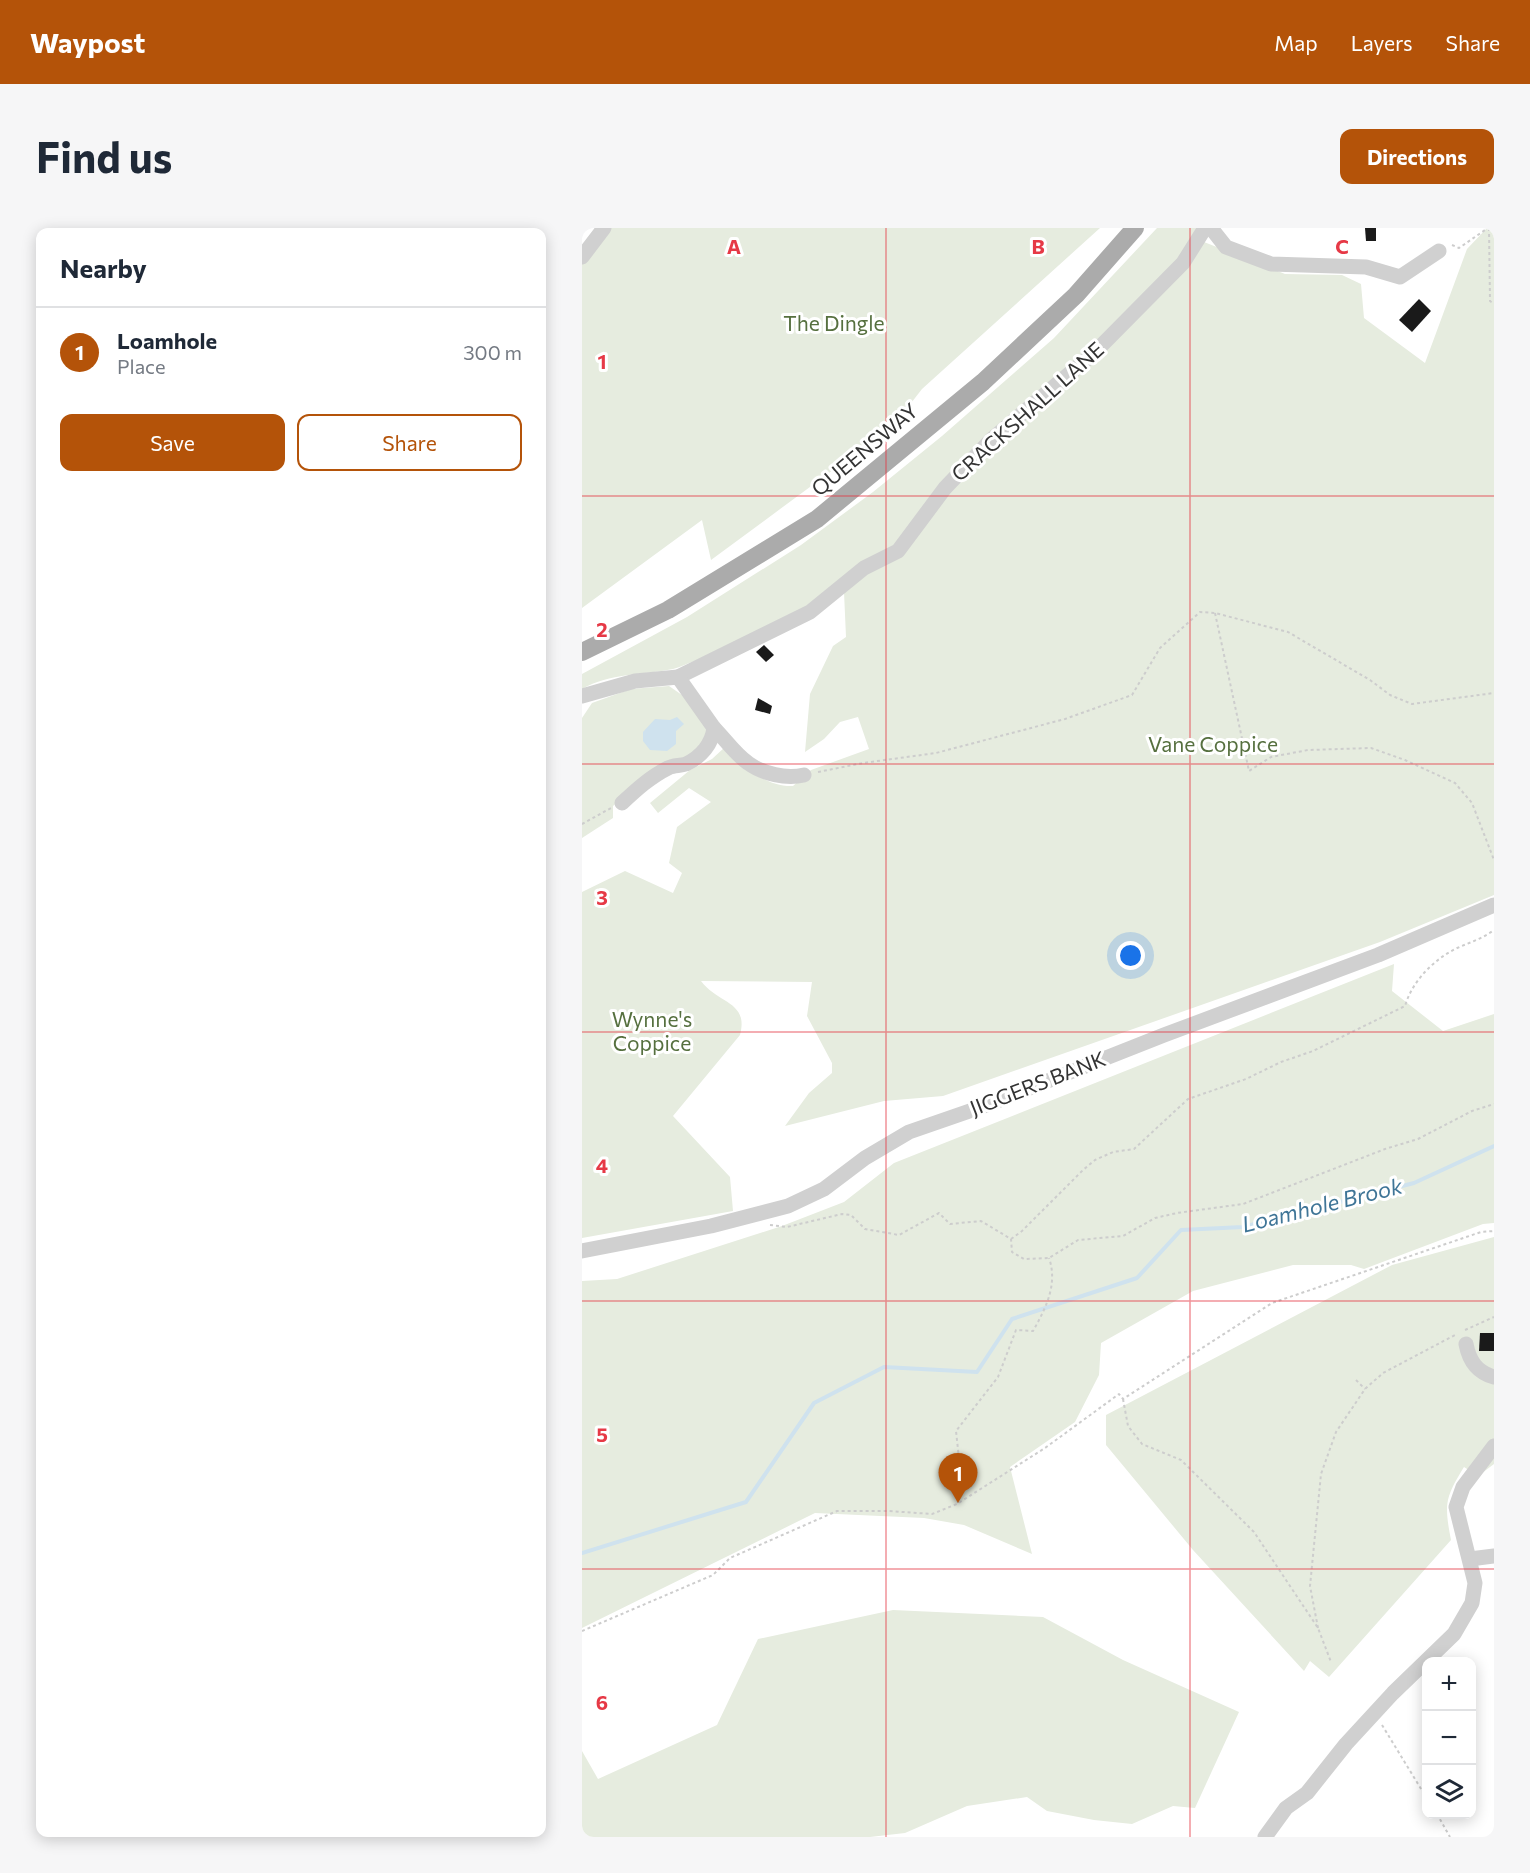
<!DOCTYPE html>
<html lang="en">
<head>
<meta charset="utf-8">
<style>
  :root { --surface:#fff; --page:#f6f6f7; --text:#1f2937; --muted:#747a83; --line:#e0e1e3; --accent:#b45309 }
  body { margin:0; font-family:Commissioner,sans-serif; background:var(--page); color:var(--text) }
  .controls { position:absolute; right:18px; bottom:18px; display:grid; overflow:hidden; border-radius:12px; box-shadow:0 3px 15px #0003 }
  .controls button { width:54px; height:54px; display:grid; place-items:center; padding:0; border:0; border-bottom:2px solid var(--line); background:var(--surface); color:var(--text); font:30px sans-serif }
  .you { position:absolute; left:549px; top:728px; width:21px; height:21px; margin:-15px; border:4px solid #fff; border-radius:50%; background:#1a73e8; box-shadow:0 0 0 9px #1a73e833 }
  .badge { display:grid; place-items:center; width:39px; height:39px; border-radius:50%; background:var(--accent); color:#fff; font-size:20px; font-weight:700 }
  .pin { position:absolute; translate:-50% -50px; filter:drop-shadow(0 2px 3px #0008) }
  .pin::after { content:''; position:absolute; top:32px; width:21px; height:18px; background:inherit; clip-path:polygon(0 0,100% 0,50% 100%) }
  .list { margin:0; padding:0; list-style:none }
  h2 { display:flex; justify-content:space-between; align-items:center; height:78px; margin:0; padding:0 24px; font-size:26px }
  h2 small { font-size:20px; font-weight:400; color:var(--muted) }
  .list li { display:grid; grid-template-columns:39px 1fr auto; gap:18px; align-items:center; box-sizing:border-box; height:90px; padding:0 24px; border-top:2px solid var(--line) }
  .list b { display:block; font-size:22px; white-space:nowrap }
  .list p { margin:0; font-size:20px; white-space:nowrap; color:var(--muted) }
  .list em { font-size:20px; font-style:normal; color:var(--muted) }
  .actions { display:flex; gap:12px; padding:18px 24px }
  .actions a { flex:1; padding:14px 0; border:2px solid var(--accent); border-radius:12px; text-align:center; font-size:21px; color:var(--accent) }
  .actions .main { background:var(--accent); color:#fff }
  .icon { flex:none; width:33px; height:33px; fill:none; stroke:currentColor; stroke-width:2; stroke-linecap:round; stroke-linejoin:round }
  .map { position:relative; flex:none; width:912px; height:1609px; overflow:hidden; border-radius:12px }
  header { display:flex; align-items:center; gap:36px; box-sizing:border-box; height:84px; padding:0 30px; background:var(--accent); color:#fff }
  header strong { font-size:28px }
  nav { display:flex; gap:33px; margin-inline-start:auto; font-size:21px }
  .intro { display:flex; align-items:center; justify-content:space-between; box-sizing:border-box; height:144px; padding:0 36px }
  h1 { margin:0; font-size:42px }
  .button { padding:15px 27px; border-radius:12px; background:var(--accent); color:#fff; font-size:21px; font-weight:700 }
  main { display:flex; gap:36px; padding:0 36px }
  aside { flex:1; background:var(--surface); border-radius:12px; box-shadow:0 3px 15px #0003 }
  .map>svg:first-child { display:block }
  .green { fill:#e6ecdf }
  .water { fill:#cfe2ee }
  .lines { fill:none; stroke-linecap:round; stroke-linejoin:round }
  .stream { stroke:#cfe2ee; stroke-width:4 }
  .building { fill:#1a1a1a }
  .path { stroke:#cdcdcd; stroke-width:2; stroke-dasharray:3 3; stroke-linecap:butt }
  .minor { stroke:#d0d0d0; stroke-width:15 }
  .major { stroke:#ababab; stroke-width:18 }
  .grid { fill:none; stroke:#e63946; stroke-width:1.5; stroke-opacity:0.55 }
  .labels { text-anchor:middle; stroke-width:6; stroke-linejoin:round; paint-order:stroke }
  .park-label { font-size:21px; fill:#56703f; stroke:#fff }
  .street-label { font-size:21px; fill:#333; stroke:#fff }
  .water-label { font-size:22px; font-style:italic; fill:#3f7597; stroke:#fff }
  .grid-label { font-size:20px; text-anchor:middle; font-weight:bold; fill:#e63946; stroke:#fff; stroke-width:6; stroke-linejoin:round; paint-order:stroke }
</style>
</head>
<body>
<header>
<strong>Waypost</strong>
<nav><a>Map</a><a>Layers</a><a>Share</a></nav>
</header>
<div class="intro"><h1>Find us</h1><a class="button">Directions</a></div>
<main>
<aside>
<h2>Nearby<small></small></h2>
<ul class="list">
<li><span class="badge">1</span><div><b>Loamhole</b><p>Place</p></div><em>300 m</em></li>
</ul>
<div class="actions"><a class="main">Save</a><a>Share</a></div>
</aside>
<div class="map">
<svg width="912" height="1609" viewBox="0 0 912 1609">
  <rect width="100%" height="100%" fill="#fff"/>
  <!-- green -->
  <g class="green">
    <polygon points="29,0 518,0 340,161 312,197 129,332 120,292 0,380 0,32"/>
    <path d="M575,0h57l-10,14 81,32 57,1 19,9 3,34 61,45 42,-114 20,-21h7v667l-114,47 -437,154 -59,5 -99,25 24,-33 23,-20v-10l-25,-47 5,-34 -111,-1c17,23 48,20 39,54l-67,81 57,61 3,34 -151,27v-346l43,-21 48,22 9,-20 -13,-10 8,-36 34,-25 -22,-14 -31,25 -8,-10 40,-33 22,-11 13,-12c20,19 39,40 68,39l18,-16 58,-21 -11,-32 -18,5 -16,17 -19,13 5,-58 23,-48 13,-9 -2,-45 -149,69c-7,2 -14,6 -22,8 -31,6 -63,4 -91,20v-15l105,-57 114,-72 72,-53 69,-56 112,-98z"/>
    <polygon points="87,458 110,474 128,502 123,513 105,531 89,532 31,578 31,590 0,610 0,490 10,475 49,461"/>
    <polygon points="812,736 810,763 861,803 912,786 912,995 901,996 782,1041 769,1037 711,1037 611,1063 519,1115 517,1147 493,1194 428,1239 450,1326 382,1297 342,1290 233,1285 0,1400 0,1053 35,1051 200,998 262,974 312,935"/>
    <path d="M912,1009v227l-16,12 -14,-9c-19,31 -20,37 -13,73l-122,137 -19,-16 -6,10 -111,-121 -87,-105v-30l286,-150z"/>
    <polygon points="311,1382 461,1389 541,1432 657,1484 613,1580 591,1578 550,1596 512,1592 465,1583 445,1569 385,1578 323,1605 288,1609 0,1609 0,1523 16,1551 135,1497 176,1411"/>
  </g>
  <!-- water -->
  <polygon class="water" points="95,489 102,496 94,503 94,516 85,523 68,522 61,513 61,504 73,491 88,492"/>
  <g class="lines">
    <!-- stream -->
    <polyline class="stream" points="0,1325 164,1274 232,1175 302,1139 395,1144 430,1091 555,1050 599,1002 661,999 832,955 912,918"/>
  </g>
  <!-- building -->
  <g class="building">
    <polygon points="783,0 794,0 794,13 784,13"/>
    <polygon points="837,71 849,83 830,104 817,92"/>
    <polygon points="182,417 192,427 184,434 174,424"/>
    <polygon points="176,470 190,478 188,486 173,482"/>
    <polygon points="898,1105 912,1105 912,1123 897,1123"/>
  </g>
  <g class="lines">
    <!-- path -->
    <g class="path">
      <polyline points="907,0 908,73 912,76"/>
      <polyline points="870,17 877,20 906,0"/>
      <polyline points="633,385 667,543 689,529 726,522 789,520 823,532 873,555 890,575 912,632"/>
      <polyline points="236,544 281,535 354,525 483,491 550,467 578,420 618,384 633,385 706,404 788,452 808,467 830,476 912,465"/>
      <polyline points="0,596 29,580"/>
      <polyline points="188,997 205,999 260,986 269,987 283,1001 317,1007 357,985 368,996 399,993 429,1011 430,1024 442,1031 467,1030 496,1012 541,1008 573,990 595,985 661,976 803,921 836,911 890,883 912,876"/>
      <path d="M429,1011l11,-8 61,-61 12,-10 18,-8 21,-3 54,-50 58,-20 35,-17 32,-11 92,-45c7,-24 27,-45 50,-57 13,-6 27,-10 39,-19"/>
      <polyline points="883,1102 912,1089"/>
      <polyline points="774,1152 783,1161"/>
      <polyline points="541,1171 546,1198 560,1216 599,1232 672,1304 736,1400 749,1434"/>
      <path d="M376,1275l-3,-11 7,-6 -6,-55 42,-54 18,-47 17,1c13,-23 25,-47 16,-73"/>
      <polyline points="736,1400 728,1358 739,1246 754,1204 783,1161 801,1145 873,1107"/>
      <polyline points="0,1403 131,1347 148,1330 255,1283 307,1283 350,1286 375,1276 463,1220 537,1166 541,1171 690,1075 899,1004 912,1003"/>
      <polyline points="800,1497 844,1569"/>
      <polyline points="855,1586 868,1609"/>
    </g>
    <!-- minor -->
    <g class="minor">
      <polyline points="629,0 644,19 689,36 784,39 818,49 857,23"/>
      <polyline points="0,29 22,0"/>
      <polyline points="0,468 53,453 96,449 228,384 282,340 316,323 363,260 409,212 513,124 601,35 623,0"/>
      <path d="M132,500c11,11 21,26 34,35 15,11 38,16 56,12"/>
      <path d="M40,575c14,-13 28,-26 46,-35 5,-3 12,-2 18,-4 15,-7 26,-20 28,-36l-36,-51"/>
      <polyline points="0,1023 129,998 206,978 242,961 283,930 327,904 405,877 582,807 796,727 912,677"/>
      <path d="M884,1116c3,16 10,28 28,33"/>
      <polyline points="888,1331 912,1328"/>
      <polyline points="683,1609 704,1580 725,1565 764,1516 811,1465 872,1406 890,1375 893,1355 874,1279 881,1259 912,1218"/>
    </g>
    <!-- major -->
    <polyline class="major" points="0,424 86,382 235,291 401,154 494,67 553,0"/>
  </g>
  <!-- grid -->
  <path class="grid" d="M304,0v1609M608,0v1609M0,268h912M0,536h912M0,804h912M0,1073h912M0,1341h912"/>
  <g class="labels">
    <!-- park labels -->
    <g class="park-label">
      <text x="252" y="103">The Dingle</text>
      <text x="631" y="524">Vane Coppice</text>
      <text x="70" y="799">Wynne's<tspan x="70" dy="24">Coppice</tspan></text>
    </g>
    <!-- street labels -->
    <g class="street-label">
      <text transform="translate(446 184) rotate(-42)" y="7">CRACKSHALL LANE</text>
      <text transform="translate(283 222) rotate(-40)" y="7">QUEENSWAY</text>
      <text transform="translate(456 856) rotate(-21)" y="7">JIGGERS BANK</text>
    </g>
    <!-- water labels -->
    <g class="water-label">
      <text transform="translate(740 977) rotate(-14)" y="8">Loamhole Brook</text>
    </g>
  </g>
  <g class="grid-label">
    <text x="152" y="26">A</text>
    <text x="456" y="26">B</text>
    <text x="760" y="26">C</text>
    <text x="20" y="141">1</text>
    <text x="20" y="409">2</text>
    <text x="20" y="677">3</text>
    <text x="20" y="945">4</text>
    <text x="20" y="1214">5</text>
    <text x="20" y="1482">6</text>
  </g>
</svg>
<div class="controls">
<button>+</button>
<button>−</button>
<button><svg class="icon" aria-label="layers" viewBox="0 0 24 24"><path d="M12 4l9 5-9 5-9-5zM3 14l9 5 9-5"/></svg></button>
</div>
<div class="you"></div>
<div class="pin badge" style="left:376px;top:1275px">1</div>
</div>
</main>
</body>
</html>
